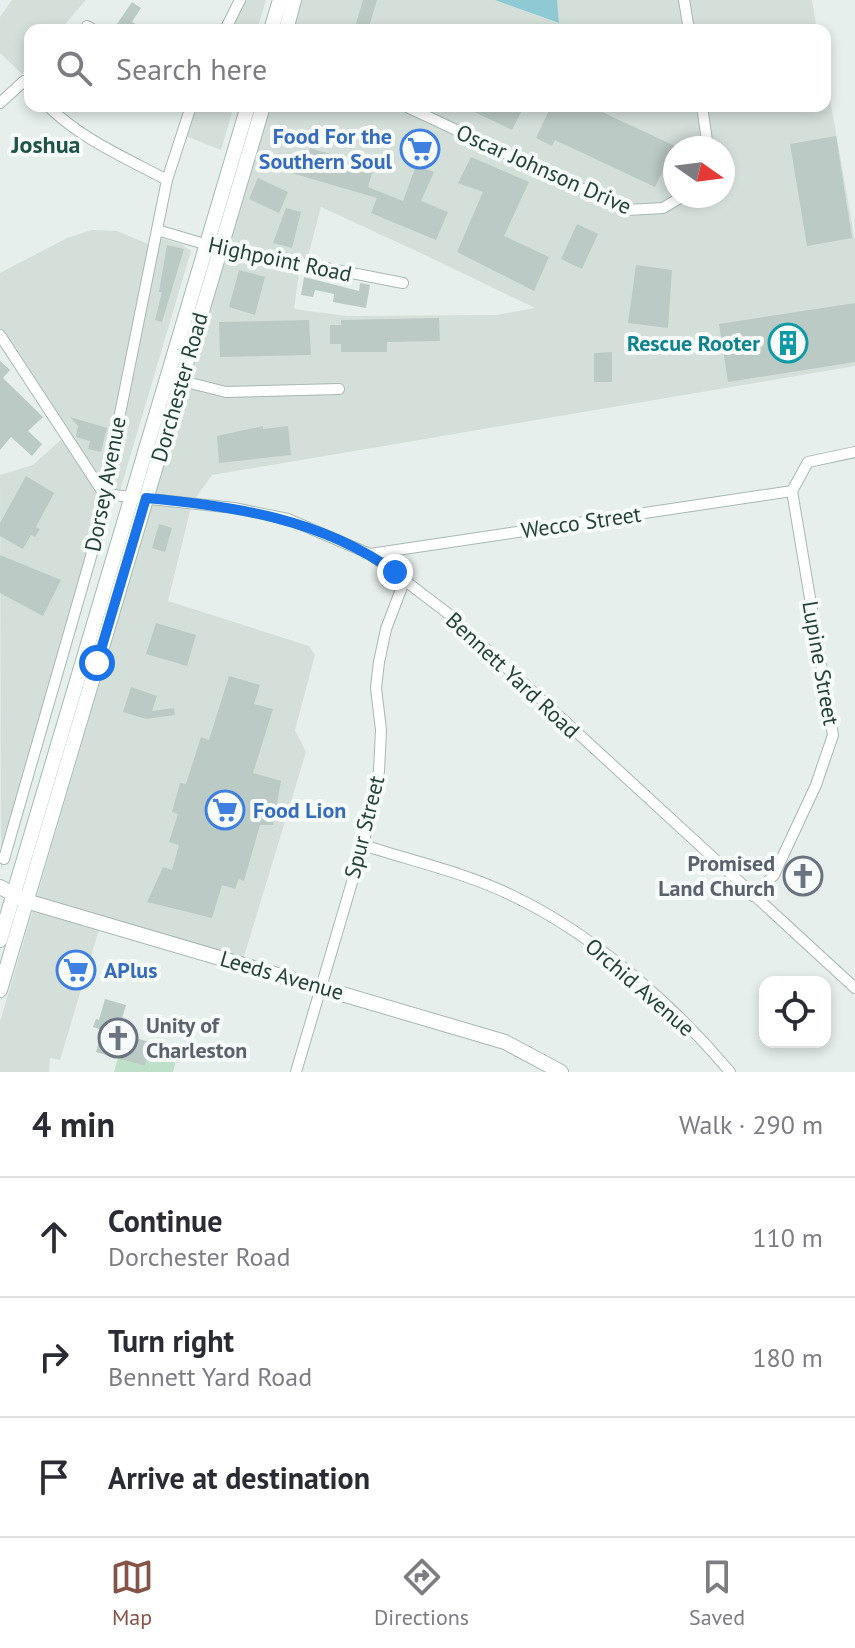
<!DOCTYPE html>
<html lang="en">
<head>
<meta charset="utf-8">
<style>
  :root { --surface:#fff; --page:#f7f7f7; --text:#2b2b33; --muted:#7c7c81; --line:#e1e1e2; --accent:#855347 }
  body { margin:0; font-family:"PT Sans",sans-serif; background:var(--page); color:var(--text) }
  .controls { position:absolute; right:24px; bottom:24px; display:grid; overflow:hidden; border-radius:16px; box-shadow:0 4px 12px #0003 }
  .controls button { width:72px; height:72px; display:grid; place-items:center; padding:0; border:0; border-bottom:2px solid var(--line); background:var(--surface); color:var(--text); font:40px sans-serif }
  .compass { position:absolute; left:663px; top:136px; width:72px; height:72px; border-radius:50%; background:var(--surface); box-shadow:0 4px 12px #0003; rotate:104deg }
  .stop { position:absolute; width:24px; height:24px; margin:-18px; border:6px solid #1a73e8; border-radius:50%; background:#fff }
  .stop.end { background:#1a73e8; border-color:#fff; box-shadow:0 2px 8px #0008 }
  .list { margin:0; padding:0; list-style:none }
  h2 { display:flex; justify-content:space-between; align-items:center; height:104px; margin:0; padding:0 32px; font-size:34px }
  h2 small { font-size:26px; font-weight:400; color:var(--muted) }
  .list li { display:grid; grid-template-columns:52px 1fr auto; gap:24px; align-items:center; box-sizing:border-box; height:120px; padding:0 32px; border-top:2px solid var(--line) }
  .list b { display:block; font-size:30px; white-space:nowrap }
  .list p { margin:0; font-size:26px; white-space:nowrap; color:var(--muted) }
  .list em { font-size:26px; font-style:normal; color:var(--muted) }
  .icon { flex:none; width:44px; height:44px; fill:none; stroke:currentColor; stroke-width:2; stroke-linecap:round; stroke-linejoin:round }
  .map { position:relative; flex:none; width:855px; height:1072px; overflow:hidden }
  .search { position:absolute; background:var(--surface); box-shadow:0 4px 12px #0003; left:24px; right:24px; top:24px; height:88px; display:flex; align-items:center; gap:20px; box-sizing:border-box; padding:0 28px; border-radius:16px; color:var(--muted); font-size:30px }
  .sheet { height:464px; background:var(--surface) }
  nav { display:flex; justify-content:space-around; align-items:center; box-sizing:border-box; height:112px; border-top:2px solid var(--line); background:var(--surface); font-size:22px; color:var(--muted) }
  nav a { display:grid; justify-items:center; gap:4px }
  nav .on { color:var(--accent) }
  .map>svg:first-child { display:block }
  .built { fill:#d4dfda; fill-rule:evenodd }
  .green { fill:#bfe0c8 }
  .water { fill:#8ec9d4 }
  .building { fill:#bbcac4 }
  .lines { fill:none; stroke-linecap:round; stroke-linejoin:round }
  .minor-casing { stroke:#a8b8b2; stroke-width:12 }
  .tertiary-casing { stroke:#a8b8b2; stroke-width:16 }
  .secondary-casing { stroke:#a4bbb3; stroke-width:16 }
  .minor { stroke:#fff; stroke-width:10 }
  .tertiary { stroke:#fff; stroke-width:14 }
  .secondary { stroke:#fff; stroke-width:14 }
  .route { stroke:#1a73e8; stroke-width:10 }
  .labels { text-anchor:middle; stroke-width:8; stroke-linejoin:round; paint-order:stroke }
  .shop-label { font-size:22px; font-weight:bold; fill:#366cbe; stroke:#f7fbf9; text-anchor:start }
  .street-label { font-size:22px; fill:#24423a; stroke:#f7fbf9 }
  .culture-label { font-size:22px; font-weight:bold; fill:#0d838f; stroke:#f7fbf9; text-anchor:end }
  .worship-label { font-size:22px; font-weight:bold; fill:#5b616d; stroke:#f7fbf9; text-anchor:end }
  .neighbourhood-label { font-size:24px; font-weight:bold; fill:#1f5548; stroke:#f7fbf9 }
</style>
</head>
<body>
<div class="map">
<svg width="855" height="1072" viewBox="0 0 855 1072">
  <rect width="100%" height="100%" fill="#e6efeb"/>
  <!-- built -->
  <g class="built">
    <polygon points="12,0 86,0 60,30 30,30 30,65 22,74 0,53 0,17"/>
    <polygon points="240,0 266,0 257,30 225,30"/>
    <polygon points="301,0 495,0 558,23 557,0 812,0 817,30 292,30"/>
    <path d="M825,71l30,170v125l-643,109 -20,28 -24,98 141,45 6,9 -20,75 11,22 -64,211 -141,-40 -41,137 -10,-2 -1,14h-49v-50l269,-916h556zM675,148h48v48h-48zM321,207l106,49 108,52 -38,7 -150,1 -53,-7 6,-45h6z"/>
    <polygon points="191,106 234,106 221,150 181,134"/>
    <polygon points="92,230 117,231 153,246 156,237 181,244 191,251 119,494 104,494 92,553 1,870 0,475 33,465 65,436 0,335 0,273 67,238"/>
  </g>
  <!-- green -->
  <polygon class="green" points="149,1053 176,1060 173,1072 114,1072 118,1058 145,1066"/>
  <!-- water -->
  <polygon class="water" points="495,0 557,0 559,23"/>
  <!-- building -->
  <g class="building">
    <polygon points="363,0 377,0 368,30 354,30"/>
    <polygon points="132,2 141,8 132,22 147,30 127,30 117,24"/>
    <polygon points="462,106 524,106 512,130"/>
    <polygon points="551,106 605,106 602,112 675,146 655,187 555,140 552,146 536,138"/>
    <polygon points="413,131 438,143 426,169 434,172 421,201 448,212 436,240 371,213 377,198 288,172 292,159 298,161 300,155 307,157 310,148 374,167 368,187 403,201 417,163 401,156"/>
    <polygon points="836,136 852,238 807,246 790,144"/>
    <polygon points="471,157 529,182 504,236 549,257 534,291 457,252 483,192 458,183"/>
    <polygon points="258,178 288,192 279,213 249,199"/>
    <polygon points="286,208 301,212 292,248 273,243"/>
    <polygon points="577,224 598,234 582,269 561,259"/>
    <polygon points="167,245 184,249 162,322 155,320 162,292 159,292"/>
    <polygon points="636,265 672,270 668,328 628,323"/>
    <polygon points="239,270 265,277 255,315 229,307"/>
    <polygon points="304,277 359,291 360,283 370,285 366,308 333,302 334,294 315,290 313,297 301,295"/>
    <polygon points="855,303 855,362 728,382 719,324"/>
    <polygon points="439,318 440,341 387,342 387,352 341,352 341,344 330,344 330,325 341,325 341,320"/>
    <polygon points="309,320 311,355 220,357 219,322"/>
    <polygon points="612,352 612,382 594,382 594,353"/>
    <polygon points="0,361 10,370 3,378 43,417 28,431 42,444 32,456 11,437 0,450"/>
    <polygon points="70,417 107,428 101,452 88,449 90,441 76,437 78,426"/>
    <polygon points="263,426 263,429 288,426 291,455 219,463 217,436"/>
    <polygon points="26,476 54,493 36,527 40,529 35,537 31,535 23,549 0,536 0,523"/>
    <polygon points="159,524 172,528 165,552 152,548"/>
    <polygon points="0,555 61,580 43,616 0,593"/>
    <polygon points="156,623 196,635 187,666 146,654"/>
    <polygon points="229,676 260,685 254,704 273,709 253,773 281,781 273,825 260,825 244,881 239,879 235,889 222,885 212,918 147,902 163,867 172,870 179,845 169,842 178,814 172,812 180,783 186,784 201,737 209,740"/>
    <polygon points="131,687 157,696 152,711 174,708 175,715 146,719 123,712"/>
    <polygon points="73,955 86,959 78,984 66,980"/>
    <polygon points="105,999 126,1005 118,1032 152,1043 145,1066 96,1052 102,1030 93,1027 96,1019 99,1020"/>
  </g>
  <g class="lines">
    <defs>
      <g id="minor">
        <polyline points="684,0 689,30"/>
        <polyline points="87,26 94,30"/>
        <polyline points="225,30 240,0"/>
        <polyline points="0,103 24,81 30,88"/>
        <path d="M48,106c33,33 78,52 119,74"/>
        <polyline points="405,106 627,210 663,208 683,196"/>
        <polyline points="702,106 708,148"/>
        <polyline points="157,230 208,245 403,283"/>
        <polyline points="0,335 104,494"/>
        <polyline points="178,380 226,392 339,389"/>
        <polyline points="104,494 234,508 288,519 370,554 446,612 855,988"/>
        <polyline points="370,554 792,491"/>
        <path d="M363,845c49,16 104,28 150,51 80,38 161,109 217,176"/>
        <polyline points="4,859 92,553 167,180 191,106"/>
        <polyline points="753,896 774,875 816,785 833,735 792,491 808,462 855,452"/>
        <polyline points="296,1072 363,845 379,771 381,730 376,688 379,662 386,629 405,579"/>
      </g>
      <polyline id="tertiary" points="0,887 26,901 505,1042 561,1072"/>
      <g id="secondary">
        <polyline points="271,30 280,0"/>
        <polyline points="286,30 294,0"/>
        <polyline points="0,940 248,106"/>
        <polyline points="0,990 263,106"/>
      </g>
    </defs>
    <!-- minor casing -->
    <use href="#minor" class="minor-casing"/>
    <!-- tertiary casing -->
    <use href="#tertiary" class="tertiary-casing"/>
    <!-- secondary casing -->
    <use href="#secondary" class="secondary-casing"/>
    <!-- minor -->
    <use href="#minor" class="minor"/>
    <!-- tertiary -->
    <use href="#tertiary" class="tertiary"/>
    <!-- secondary -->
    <use href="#secondary" class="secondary"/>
  </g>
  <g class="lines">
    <!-- route -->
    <path class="route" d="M97,663l49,-165c88,8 176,21 249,74"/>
  </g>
  <!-- icons -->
  <defs>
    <symbol id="supermarket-ring" viewBox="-11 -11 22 22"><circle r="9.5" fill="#f7fbf9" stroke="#3f7fe0" stroke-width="1.5"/><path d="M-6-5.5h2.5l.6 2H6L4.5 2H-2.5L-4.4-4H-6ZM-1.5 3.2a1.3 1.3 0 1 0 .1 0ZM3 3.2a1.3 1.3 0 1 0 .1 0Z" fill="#3f7fe0"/></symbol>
    <symbol id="building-ring" viewBox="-11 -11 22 22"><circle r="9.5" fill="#f7fbf9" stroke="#0f9aa8" stroke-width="1.5"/><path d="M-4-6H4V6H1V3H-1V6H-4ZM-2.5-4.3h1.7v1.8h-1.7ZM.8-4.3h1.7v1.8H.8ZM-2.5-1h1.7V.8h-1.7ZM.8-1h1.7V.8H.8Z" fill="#0f9aa8"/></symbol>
    <symbol id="church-ring" viewBox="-11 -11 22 22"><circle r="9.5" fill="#f7fbf9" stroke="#6b7280" stroke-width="1.5"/><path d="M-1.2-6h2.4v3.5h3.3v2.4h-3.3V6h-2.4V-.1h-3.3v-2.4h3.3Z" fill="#6b7280"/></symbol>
  </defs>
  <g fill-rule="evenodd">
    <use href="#supermarket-ring" x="398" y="127" width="44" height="44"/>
    <use href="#building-ring" x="766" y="321" width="44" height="44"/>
    <use href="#supermarket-ring" x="203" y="788" width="44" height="44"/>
    <use href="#church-ring" x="781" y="854" width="44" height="44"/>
    <use href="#supermarket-ring" x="54" y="948" width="44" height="44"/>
    <use href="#church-ring" x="96" y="1016" width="44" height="44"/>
  </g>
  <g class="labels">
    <!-- shop labels -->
    <g class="shop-label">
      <text x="392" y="144" text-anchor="end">Food For the<tspan x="392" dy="25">Southern Soul</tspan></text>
      <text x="253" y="818">Food Lion</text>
      <text x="104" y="978">APlus</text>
    </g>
    <!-- street labels -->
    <g class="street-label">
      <text transform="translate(544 169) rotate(24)" y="8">Oscar Johnson Drive</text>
      <text transform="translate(280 259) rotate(12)" y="8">Highpoint Road</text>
      <text transform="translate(179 387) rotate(-74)" y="8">Dorchester Road</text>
      <text transform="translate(105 484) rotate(-79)" y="8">Dorsey Avenue</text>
      <text transform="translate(581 522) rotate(-8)" y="8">Wecco Street</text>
      <text transform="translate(821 663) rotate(80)" y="8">Lupine Street</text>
      <text transform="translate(513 675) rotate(43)" y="8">Bennett Yard Road</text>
      <text transform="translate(364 827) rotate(-76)" y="8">Spur Street</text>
      <text transform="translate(282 975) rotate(16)" y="8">Leeds Avenue</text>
      <text transform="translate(640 987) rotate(41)" y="8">Orchid Avenue</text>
    </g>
    <!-- culture labels -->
    <g class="culture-label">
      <text x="760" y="351">Rescue Rooter</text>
    </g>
    <!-- worship labels -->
    <g class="worship-label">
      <text x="775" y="871">Promised<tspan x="775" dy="25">Land Church</tspan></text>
      <text x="146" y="1033" text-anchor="start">Unity of<tspan x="146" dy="25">Charleston</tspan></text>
    </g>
    <!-- neighbourhood labels -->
    <g class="neighbourhood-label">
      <text x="46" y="153">Joshua</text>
    </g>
  </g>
</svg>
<div class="controls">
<button><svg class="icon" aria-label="locate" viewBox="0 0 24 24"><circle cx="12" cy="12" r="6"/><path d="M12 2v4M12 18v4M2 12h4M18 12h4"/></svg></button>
</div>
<svg class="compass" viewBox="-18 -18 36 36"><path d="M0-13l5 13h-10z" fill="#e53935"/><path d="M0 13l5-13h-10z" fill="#7c7c81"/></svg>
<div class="stop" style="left:97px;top:663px"></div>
<div class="stop end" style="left:395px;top:572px"></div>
<div class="search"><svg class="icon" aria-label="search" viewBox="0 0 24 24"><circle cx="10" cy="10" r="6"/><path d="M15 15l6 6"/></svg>Search here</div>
</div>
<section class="sheet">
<h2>4 min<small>Walk · 290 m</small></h2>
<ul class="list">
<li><svg class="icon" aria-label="ahead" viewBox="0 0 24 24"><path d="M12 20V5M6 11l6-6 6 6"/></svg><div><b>Continue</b><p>Dorchester Road</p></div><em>110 m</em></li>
<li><svg class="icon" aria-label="right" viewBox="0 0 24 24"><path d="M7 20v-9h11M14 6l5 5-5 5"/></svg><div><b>Turn right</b><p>Bennett Yard Road</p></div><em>180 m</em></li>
<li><svg class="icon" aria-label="arrive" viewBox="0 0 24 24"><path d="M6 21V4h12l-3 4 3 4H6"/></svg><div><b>Arrive at destination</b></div></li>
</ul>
</section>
<nav>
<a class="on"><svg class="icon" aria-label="map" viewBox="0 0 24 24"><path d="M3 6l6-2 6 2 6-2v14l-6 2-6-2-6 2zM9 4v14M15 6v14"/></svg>Map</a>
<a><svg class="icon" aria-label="directions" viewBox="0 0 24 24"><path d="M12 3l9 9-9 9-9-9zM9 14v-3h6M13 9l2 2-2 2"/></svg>Directions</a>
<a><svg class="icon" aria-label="saved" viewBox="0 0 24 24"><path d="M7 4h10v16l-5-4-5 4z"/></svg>Saved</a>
</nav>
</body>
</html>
